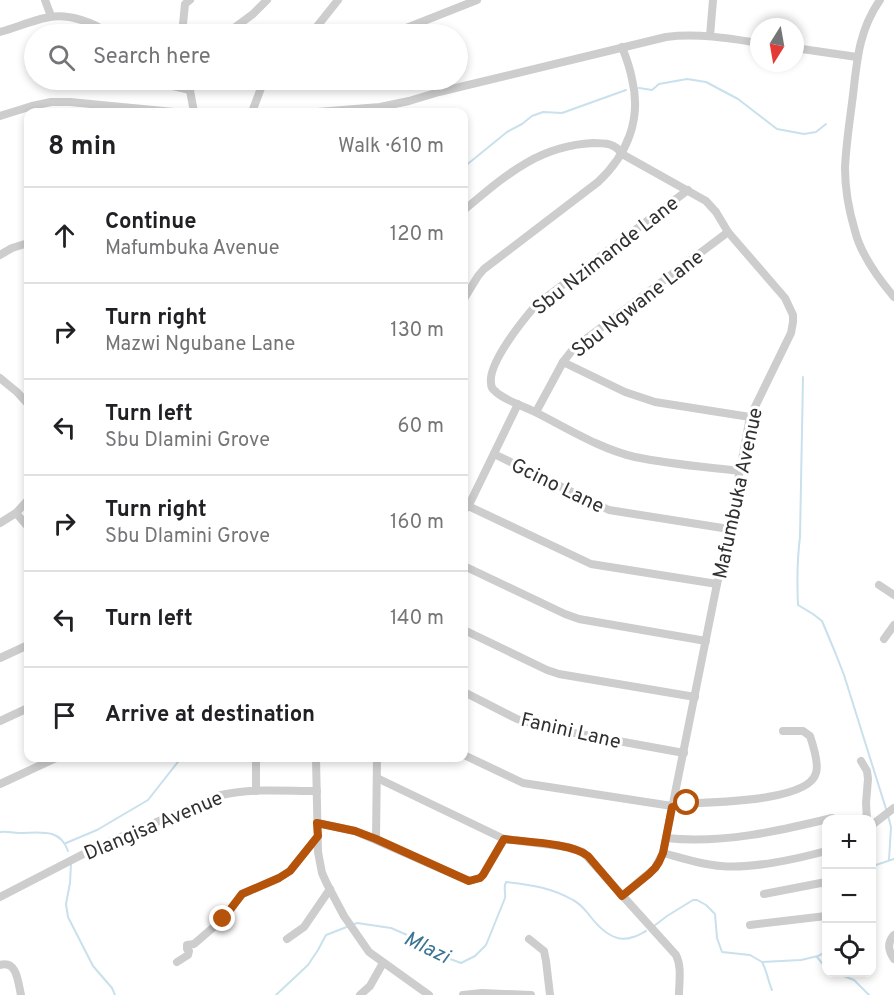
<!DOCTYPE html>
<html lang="en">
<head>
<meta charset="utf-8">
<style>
  :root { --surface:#fff; --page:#f6f6f6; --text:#202124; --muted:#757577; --line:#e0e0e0 }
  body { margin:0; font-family:Overpass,sans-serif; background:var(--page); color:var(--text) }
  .controls { position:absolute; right:18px; bottom:18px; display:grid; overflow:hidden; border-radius:12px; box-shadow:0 3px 9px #0003 }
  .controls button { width:54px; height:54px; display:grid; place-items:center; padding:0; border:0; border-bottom:2px solid var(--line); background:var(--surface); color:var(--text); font:30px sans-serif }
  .compass { position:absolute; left:750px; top:18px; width:54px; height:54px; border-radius:50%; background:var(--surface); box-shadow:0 3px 9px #0003; rotate:191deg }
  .stop { position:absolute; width:18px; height:18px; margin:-14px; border:4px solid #b45309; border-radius:50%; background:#fff }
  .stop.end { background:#b45309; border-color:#fff; box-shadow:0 2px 6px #0008 }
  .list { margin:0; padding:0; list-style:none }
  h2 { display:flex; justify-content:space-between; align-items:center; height:78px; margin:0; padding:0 24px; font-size:26px }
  h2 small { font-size:20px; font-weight:400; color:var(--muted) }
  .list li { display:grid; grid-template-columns:39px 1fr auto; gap:18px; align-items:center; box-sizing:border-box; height:96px; padding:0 24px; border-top:2px solid var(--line) }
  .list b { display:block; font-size:22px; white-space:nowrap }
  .list p { margin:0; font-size:20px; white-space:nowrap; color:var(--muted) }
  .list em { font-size:20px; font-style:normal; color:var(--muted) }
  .icon { flex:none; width:33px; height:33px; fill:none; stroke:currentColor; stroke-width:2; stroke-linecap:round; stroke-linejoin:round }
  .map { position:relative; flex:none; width:894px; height:995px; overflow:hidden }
  .search { position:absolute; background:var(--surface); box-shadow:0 3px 9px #0003; left:24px; top:24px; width:444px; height:66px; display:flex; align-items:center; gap:15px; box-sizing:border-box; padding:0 21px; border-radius:33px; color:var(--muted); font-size:22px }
  .panel { position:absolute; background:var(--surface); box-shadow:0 3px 9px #0003; left:24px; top:108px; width:444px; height:654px; border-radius:12px }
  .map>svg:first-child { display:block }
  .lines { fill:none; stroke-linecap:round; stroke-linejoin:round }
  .stream { stroke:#c9e0ed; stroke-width:2 }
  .minor { stroke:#cdcdcd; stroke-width:8 }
  .route { stroke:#b45309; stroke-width:8 }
  .labels { text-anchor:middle; stroke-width:6; stroke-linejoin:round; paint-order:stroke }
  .street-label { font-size:20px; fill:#303030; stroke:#fff }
  .water-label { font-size:21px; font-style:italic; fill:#3a7595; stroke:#fff }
</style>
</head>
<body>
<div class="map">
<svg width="894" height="995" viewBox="0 0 894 995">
  <rect width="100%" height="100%" fill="#fff"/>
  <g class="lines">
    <!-- stream -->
    <g class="stream">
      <polyline points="639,88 652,90 659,84 687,79 706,82 738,99 777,129 804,134 816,132 826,124"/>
      <polyline points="464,167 507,132 522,124 532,116 543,112 562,113 626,90"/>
      <path d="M803,377l-3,160c-3,23 -3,45 -2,68l15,9 9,7 13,31 9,23 43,137 4,15 -2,33"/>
      <path d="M0,832c7,-1 12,1 19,1 19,0 41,-6 49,18"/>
      <polyline points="66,843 97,830 148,800 181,758"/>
      <polyline points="71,863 70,883 66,904 68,917 93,966 112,988 115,995"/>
      <polyline points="872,868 876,865 894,859"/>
      <polyline points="654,926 667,916 693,900 697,900 706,905 715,914 717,938 722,952 750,955 762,962 801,960 818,956 826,952"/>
      <polyline points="817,957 826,968"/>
      <path d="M762,962c5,9 6,19 10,28"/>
      <polyline points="833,972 854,980 869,995"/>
      <path d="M276,995l32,-30 10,-15 8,-15 31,-12 34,5 14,6 19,9 10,10 27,10 14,-7 11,-11 19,-47c1,-6 -2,-10 1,-16 25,3 44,5 67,18 8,4 11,9 17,16 10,13 26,28 43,21 5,-1 9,-4 13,-6"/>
    </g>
    <!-- minor -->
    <g class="minor">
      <polyline points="45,0 51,16"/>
      <path d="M880,0c-21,30 -23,60 -27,95 -3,24 -7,49 -8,73 0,21 4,43 10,63 6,24 23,47 39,66"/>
      <path d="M0,32c15,-4 36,-13 50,-15 19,-3 44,5 59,17"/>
      <polyline points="182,34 185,4 190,0"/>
      <polyline points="226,34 253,14 267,0"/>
      <polyline points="311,34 338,0"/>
      <polyline points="391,34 477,0"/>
      <polyline points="710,36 713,0"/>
      <polyline points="795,48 857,57"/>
      <polyline points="159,80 173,86 190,90"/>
      <polyline points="188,80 194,112"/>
      <polyline points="252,112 264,80"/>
      <path d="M317,112l63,-5 29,-6 30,-9 227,-55c31,-4 62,1 93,6"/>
      <polyline points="0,116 32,106 51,102 70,102 174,112"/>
      <path d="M688,190l-152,115c-13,15 -48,58 -45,78 0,3 1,6 4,8 7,8 30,16 40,21 32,16 65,37 100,45 33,7 71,10 105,14"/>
      <path d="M464,210c41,-34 73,-64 129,-67 12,0 22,0 29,11l84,47 10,11 12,20 57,66 8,17v7l-2,11 -41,84 -27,143 -6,24 -54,269 -8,15 -33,28"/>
      <polyline points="0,255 12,248 28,243"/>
      <path d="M464,299l14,-23 6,-7 114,-87c29,-27 44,-63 34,-103 -2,-11 -6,-22 -10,-32"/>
      <polyline points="563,362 625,392 655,402 750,417"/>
      <polyline points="0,378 17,392 28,404"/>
      <polyline points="536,412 563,362 574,348 728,232"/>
      <polyline points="494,454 609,510 729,529"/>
      <polyline points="464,504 591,564 717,584"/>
      <polyline points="468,507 518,404"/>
      <polyline points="16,513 28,527"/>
      <polyline points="0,523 16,513 28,500"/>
      <polyline points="464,566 565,614 579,619 706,641"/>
      <polyline points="879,585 894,595"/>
      <polyline points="464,630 547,670 559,674 695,697"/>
      <polyline points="884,639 894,625"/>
      <polyline points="0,658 28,645"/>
      <polyline points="464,692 517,719 547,728 684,753"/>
      <polyline points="0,721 28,708"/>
      <path d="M464,755l59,28 149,23 7,-2c26,-2 129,-1 137,-31 3,-9 -3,-28 -6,-37l-7,-5h-20"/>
      <polyline points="316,758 318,852 322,873 327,884 344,916 369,952 429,995"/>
      <polyline points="861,761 867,771 868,779 866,803 867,820"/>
      <path d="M377,778l127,61 64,8 15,5 93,103c6,12 3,27 3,40"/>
      <polyline points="0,784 56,758"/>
      <polyline points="256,791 256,758"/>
      <polyline points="317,823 355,831 469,881 480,878 483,875 504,839"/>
      <polyline points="872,825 894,808"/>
      <path d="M666,838c56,6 113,-7 166,-20l7,2"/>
      <polyline points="376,839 377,758"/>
      <path d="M663,853c19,5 39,12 58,13 30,3 76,-7 105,-15"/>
      <polyline points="764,894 826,882"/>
      <path d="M0,897l97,-50 124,-52c31,-7 64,-4 96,-4"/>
      <polyline points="750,925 826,916"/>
      <path d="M894,935c-7,8 -6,15 0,24"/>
      <polyline points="287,939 304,927 330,889"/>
      <polyline points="529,939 544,951 546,961 550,995"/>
      <polyline points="177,962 188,955 189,951 187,949 187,945 194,944 223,919 242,894 279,878 290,871 318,836"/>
      <path d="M0,965c17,-5 18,17 21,30"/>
      <polyline points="360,995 370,986 383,963"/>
      <polyline points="463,995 482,993 531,995"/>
    </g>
  </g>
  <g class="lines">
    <!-- route -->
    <path class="route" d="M223,919l19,-25 37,-16 11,-7 28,-35 -1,-13 38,8 21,8 93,42 11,-3 3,-3 21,-36c22,3 68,4 84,17l34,40 27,-22 6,-6 4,-6 4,-9 3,-15 6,-31 15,-4"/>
  </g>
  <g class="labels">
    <!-- street labels -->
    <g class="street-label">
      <text transform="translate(605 255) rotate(-38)" y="7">Sbu Nzimande Lane</text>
      <text transform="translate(637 303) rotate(-38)" y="7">Sbu Ngwane Lane</text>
      <text transform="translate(558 485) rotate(26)" y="7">Gcino Lane</text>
      <text transform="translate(737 493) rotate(-78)" y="7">Mafumbuka Avenue</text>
      <text transform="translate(571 730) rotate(13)" y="7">Fanini Lane</text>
      <text transform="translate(153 825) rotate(-23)" y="7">Dlangisa Avenue</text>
    </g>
    <!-- water labels -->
    <g class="water-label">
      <text transform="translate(427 947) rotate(26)" y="7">Mlazi</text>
    </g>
  </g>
</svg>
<div class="controls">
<button>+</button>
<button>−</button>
<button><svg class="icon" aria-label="locate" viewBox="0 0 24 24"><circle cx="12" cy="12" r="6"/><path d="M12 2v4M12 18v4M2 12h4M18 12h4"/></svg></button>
</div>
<svg class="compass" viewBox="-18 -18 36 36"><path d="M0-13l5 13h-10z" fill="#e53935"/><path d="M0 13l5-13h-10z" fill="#757577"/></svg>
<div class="stop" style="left:687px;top:803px"></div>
<div class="stop end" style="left:223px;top:919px"></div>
<div class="search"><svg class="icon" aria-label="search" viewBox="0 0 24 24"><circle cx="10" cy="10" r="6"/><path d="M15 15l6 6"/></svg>Search here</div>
<section class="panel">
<h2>8 min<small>Walk · 610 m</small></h2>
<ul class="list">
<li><svg class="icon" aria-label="ahead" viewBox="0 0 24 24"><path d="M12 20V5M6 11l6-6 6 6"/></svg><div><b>Continue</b><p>Mafumbuka Avenue</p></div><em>120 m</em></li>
<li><svg class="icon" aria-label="right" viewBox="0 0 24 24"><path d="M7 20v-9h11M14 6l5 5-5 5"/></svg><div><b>Turn right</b><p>Mazwi Ngubane Lane</p></div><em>130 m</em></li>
<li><svg class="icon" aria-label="left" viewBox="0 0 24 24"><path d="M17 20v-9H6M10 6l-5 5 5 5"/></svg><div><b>Turn left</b><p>Sbu Dlamini Grove</p></div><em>60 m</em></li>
<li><svg class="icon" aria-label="right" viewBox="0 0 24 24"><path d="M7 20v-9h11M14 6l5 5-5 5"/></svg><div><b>Turn right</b><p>Sbu Dlamini Grove</p></div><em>160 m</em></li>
<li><svg class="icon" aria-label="left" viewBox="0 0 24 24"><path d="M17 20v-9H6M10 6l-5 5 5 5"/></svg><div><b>Turn left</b></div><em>140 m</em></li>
<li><svg class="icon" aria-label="arrive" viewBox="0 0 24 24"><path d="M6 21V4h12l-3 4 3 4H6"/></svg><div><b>Arrive at destination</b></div></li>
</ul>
</section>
</div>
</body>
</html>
